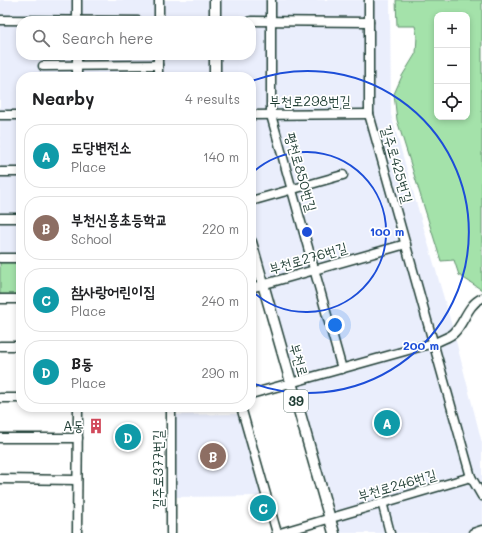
<!DOCTYPE html>
<html lang="en">
<head>
<meta charset="utf-8">
<style>
  :root { --surface:#fff; --page:#f2f2f2; --text:#202124; --muted:#757577; --line:#e0e0e0; --accent:#d93025 }
  body { margin:0; font-family:Mali,"Poor Story",sans-serif; background:var(--page); color:var(--text) }
  .controls { position:absolute; right:12px; top:12px; display:grid; overflow:hidden; border-radius:8px; box-shadow:0 2px 6px #0003 }
  .controls button { width:36px; height:36px; display:grid; place-items:center; padding:0; border:0; border-bottom:1px solid var(--line); background:var(--surface); color:var(--text); font:20px sans-serif }
  .you { position:absolute; left:335px; top:325px; width:14px; height:14px; margin:-10px; border:3px solid #fff; border-radius:50%; background:#1a73e8; box-shadow:0 0 0 6px #1a73e833 }
  .badge { display:grid; place-items:center; width:26px; height:26px; border-radius:50%; background:var(--accent); color:#fff; font-size:13px; font-weight:700 }
  .pin { position:absolute; translate:-50% -50%; border:2px solid #fff; box-shadow:0 1px 4px #0006 }
  .list { margin:0; padding:0; list-style:none }
  h2 { display:flex; justify-content:space-between; align-items:center; height:52px; margin:0; padding:0 16px; font-size:17px }
  h2 small { font-size:13px; font-weight:400; color:var(--muted) }
  .list li { display:grid; grid-template-columns:26px 1fr auto; gap:12px; align-items:center; box-sizing:border-box; height:64px; margin:0 8px 8px; padding:0 8px; border:1px solid var(--line); border-radius:16px }
  .list b { display:block; font-size:15px; white-space:nowrap }
  .list p { margin:0; font-size:13px; white-space:nowrap; color:var(--muted) }
  .list em { font-size:13px; font-style:normal; color:var(--muted) }
  .icon { flex:none; width:22px; height:22px; fill:none; stroke:currentColor; stroke-width:2; stroke-linecap:round; stroke-linejoin:round }
  .map { position:relative; flex:none; width:482px; height:533px; overflow:hidden }
  .search { position:absolute; background:var(--surface); box-shadow:0 2px 6px #0003; left:16px; top:16px; width:240px; height:44px; display:flex; align-items:center; gap:10px; box-sizing:border-box; padding:0 14px; border-radius:16px; color:var(--muted); font-size:15px }
  .panel { position:absolute; background:var(--surface); box-shadow:0 2px 6px #0003; left:16px; top:72px; width:240px; height:340px; border-radius:16px }
  .map>svg:first-child { display:block }
  .built { fill:#eaeefc; fill-rule:evenodd }
  .green { fill:#a4e2aa; stroke:#62906f; fill-rule:evenodd }
  .lines { fill:none; stroke-linecap:round; stroke-linejoin:round }
  .minor-casing { stroke:#1f3d34; stroke-width:11 }
  .major-casing { stroke:#1f3d34; stroke-width:13 }
  .minor { stroke:#fff; stroke-width:8 }
  .major { stroke:#fff; stroke-width:10 }
  .ring { fill:none; stroke:#1d4ed8; stroke-width:2 }
  .labels { text-anchor:middle; stroke-width:3.5; stroke-linejoin:round; paint-order:stroke }
  .shield { fill:#fff; stroke:#627771; stroke-width:1 }
  .shield-label { font-size:13px; font-weight:bold; fill:#1f3d34 }
  .street-label { font-size:14px; fill:#1f3d34; stroke:#fff }
  .poi-label { font-size:14px; fill:#1f3d34; stroke:#fff; text-anchor:end }
  .centre { fill:#1d4ed8; stroke:#fff; stroke-width:2 }
  .ring-label { font-size:12px; text-anchor:middle; font-weight:bold; fill:#1d4ed8; stroke:#fff; stroke-width:3.5; stroke-linejoin:round; paint-order:stroke }
</style>
</head>
<body>
<div class="map">
<svg width="482" height="533" viewBox="0 0 482 533">
  <rect width="100%" height="100%" fill="#fff"/>
  <filter id="ink" filterUnits="userSpaceOnUse"><feTurbulence type="fractalNoise" baseFrequency=".025" numOctaves="2"/><feDisplacementMap in="SourceGraphic" scale="8" xChannelSelector="R" yChannelSelector="G"/><feConvolveMatrix kernelMatrix="1 2 1 2 8 2 1 2 1" color-interpolation-filters="sRGB"/></filter>
  <g filter="url(#ink)">
    <!-- built -->
    <g class="built">
      <path d="M0,0h390l1,115 63,218 28,110v90h-148l-83,-284v-172h-230v181h-21zM21,21h230v34h-230z"/>
      <polygon points="243,414 267,496 171,497 171,415"/>
    </g>
    <!-- green -->
    <g class="green">
      <path d="M396,0h86v290l-23,-15 -5,-15 -13,1 -44,-141 -3,-26 8,-18 14,-23 1,-17 -2,-10h-18zM437,15h30v102h-30z"/>
      <rect x="0" y="258" width="17" height="41"/>
    </g>
    <g class="lines">
      <defs>
        <g id="minor">
          <polyline points="77,0 77,21"/>
          <polyline points="271,0 271,115 342,369"/>
          <polyline points="369,0 369,114 471,477 482,496"/>
          <polyline points="0,20 138,21"/>
          <polyline points="159,21 159,0"/>
          <polyline points="251,21 369,22"/>
          <polyline points="43,66 158,65"/>
          <polyline points="77,77 77,55"/>
          <polyline points="158,77 158,55"/>
          <polyline points="0,115 21,115"/>
          <polyline points="251,115 369,114"/>
          <polyline points="0,172 21,172"/>
          <polyline points="251,201 343,175"/>
          <polyline points="0,218 21,218"/>
          <polyline points="0,258 21,258"/>
          <polyline points="251,288 406,244"/>
          <polyline points="0,299 21,299"/>
          <polyline points="0,346 21,346"/>
          <path d="M251,394l186,-52c5,-3 13,-5 17,-9 11,-11 13,-28 28,-35"/>
          <polyline points="0,398 21,398"/>
          <polyline points="171,407 171,533"/>
          <polyline points="241,407 277,533"/>
          <polyline points="0,438 78,438"/>
          <polyline points="0,479 77,480"/>
          <polyline points="382,502 390,533"/>
          <polyline points="77,533 78,407"/>
          <polyline points="280,533 471,477"/>
          <polyline points="473,533 482,530"/>
        </g>
        <g id="major">
          <polyline points="215,0 215,21"/>
          <polyline points="215,55 215,77"/>
          <polyline points="251,242 334,533"/>
        </g>
      </defs>
      <!-- minor casing -->
      <use href="#minor" class="minor-casing"/>
      <!-- major casing -->
      <use href="#major" class="major-casing"/>
      <!-- minor -->
      <use href="#minor" class="minor"/>
      <!-- major -->
      <use href="#major" class="major"/>
    </g>
  </g>
  <!-- distance rings -->
  <g class="ring">
    <path d="M251 174A80 80 0 1 1 251 290"/>
    <path d="M252 81A161 161 0 1 1 252 383"/>
  </g>
  <!-- icons -->
  <defs>
    <symbol id="building-bare" viewBox="-9 -9 18 18"><path d="M-4-6H4V6H1V3H-1V6H-4ZM-2.5-4.3h1.7v1.8h-1.7ZM.8-4.3h1.7v1.8H.8ZM-2.5-1h1.7V.8h-1.7ZM.8-1h1.7V.8H.8Z" fill="#d1495b" stroke="#fff" stroke-width="2.5" paint-order="stroke"/></symbol>
  </defs>
  <g fill-rule="evenodd">
    <use href="#building-bare" x="85" y="415" width="22" height="22"/>
  </g>
  <g class="labels">
    <!-- shield labels -->
    <rect class="shield" x="284" y="390" width="24" height="22" rx="3"/>
    <g class="shield-label">
      <text x="296" y="406">39</text>
    </g>
    <!-- street labels -->
    <g class="street-label">
      <text x="310" y="106">부천로298번길</text>
      <text transform="translate(397 164) rotate(74)" y="5">길주로425번길</text>
      <text transform="translate(301 172) rotate(74)" y="5">평천로850번길</text>
      <text transform="translate(308 258) rotate(-16)" y="5">부천로276번길</text>
      <text transform="translate(299 360) rotate(74)" y="5">부천로</text>
      <text transform="translate(158 470) rotate(-90)" y="5">길주로377번길</text>
      <text transform="translate(397 485) rotate(-16)" y="5">부천로246번길</text>
    </g>
    <!-- poi labels -->
    <g class="poi-label">
      <text x="84" y="431">A동</text>
    </g>
  </g>
  <circle cx="307" cy="232" r="6" class="centre"/>
  <g class="ring-label">
    <text x="387" y="236">100 m</text>
    <text x="421" y="350">200 m</text>
  </g>
</svg>
<div class="controls">
<button>+</button>
<button>−</button>
<button><svg class="icon" aria-label="locate" viewBox="0 0 24 24"><circle cx="12" cy="12" r="6"/><path d="M12 2v4M12 18v4M2 12h4M18 12h4"/></svg></button>
</div>
<div class="you"></div>
<div class="pin badge" style="left:387px;top:423px;background:#0f9aa8">A</div>
<div class="pin badge" style="left:213px;top:456px;background:#8d6e63">B</div>
<div class="pin badge" style="left:263px;top:508px;background:#0f9aa8">C</div>
<div class="pin badge" style="left:128px;top:437px;background:#0f9aa8">D</div>
<div class="search"><svg class="icon" aria-label="search" viewBox="0 0 24 24"><circle cx="10" cy="10" r="6"/><path d="M15 15l6 6"/></svg>Search here</div>
<section class="panel">
<h2>Nearby<small>4 results</small></h2>
<ul class="list">
<li><span class="badge" style="background:#0f9aa8">A</span><div><b>도당변전소</b><p>Place</p></div><em>140 m</em></li>
<li><span class="badge" style="background:#8d6e63">B</span><div><b>부천신흥초등학교</b><p>School</p></div><em>220 m</em></li>
<li><span class="badge" style="background:#0f9aa8">C</span><div><b>참사랑어린이집</b><p>Place</p></div><em>240 m</em></li>
<li><span class="badge" style="background:#0f9aa8">D</span><div><b>B동</b><p>Place</p></div><em>290 m</em></li>
</ul>
</section>
</div>
</body>
</html>
